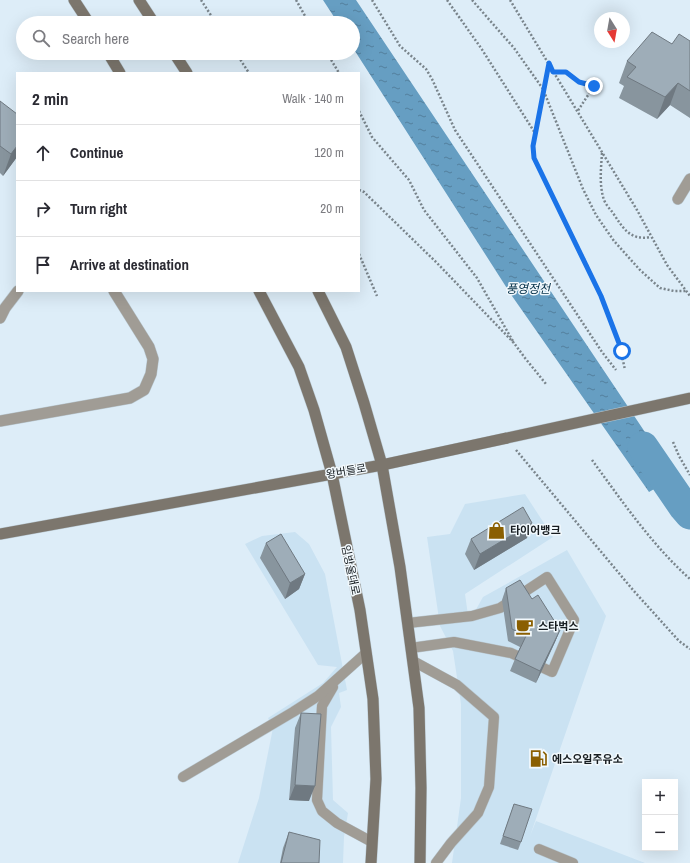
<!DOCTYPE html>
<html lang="en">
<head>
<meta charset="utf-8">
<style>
  :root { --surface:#fff; --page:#f2f2f3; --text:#2b2b33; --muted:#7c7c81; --line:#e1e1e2 }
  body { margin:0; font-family:"Archivo Narrow","Noto Sans KR",sans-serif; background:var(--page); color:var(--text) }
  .controls { position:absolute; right:12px; bottom:12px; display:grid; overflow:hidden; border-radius:0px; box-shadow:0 4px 16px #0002 }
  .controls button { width:36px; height:36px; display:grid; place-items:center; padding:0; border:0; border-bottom:1px solid var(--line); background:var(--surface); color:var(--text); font:20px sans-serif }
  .compass { position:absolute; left:594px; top:12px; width:36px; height:36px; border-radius:50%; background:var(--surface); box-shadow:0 4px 16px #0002; rotate:169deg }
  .stop { position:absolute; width:12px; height:12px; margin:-9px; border:3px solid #1a73e8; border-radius:50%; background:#fff }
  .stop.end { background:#1a73e8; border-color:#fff; box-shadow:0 1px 4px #0008 }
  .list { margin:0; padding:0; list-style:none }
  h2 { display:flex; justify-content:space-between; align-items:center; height:52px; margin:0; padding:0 16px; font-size:17px }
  h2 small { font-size:13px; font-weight:400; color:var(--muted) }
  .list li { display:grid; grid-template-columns:26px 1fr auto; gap:12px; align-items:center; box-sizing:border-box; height:56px; padding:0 16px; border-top:1px solid var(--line) }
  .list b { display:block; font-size:15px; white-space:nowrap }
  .list em { font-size:13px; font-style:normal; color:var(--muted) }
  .icon { flex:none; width:22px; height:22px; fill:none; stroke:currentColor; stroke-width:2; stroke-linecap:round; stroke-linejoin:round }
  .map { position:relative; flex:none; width:690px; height:863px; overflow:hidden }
  .search { position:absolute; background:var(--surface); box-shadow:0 4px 16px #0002; left:16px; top:16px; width:344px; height:44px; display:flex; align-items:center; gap:10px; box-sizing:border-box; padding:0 14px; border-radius:22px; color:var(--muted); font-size:15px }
  .panel { position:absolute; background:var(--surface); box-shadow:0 4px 16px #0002; left:16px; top:72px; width:344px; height:220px; border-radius:0px }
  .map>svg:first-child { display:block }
  .built { fill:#cae2f2 }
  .water { fill:url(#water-ripples) }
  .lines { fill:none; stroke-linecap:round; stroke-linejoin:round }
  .river { stroke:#669ec2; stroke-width:31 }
  .service-casing { stroke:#b9c8d1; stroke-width:11 }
  .minor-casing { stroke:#b9c8d1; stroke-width:12 }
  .secondary-casing { stroke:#b9c8d1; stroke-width:12 }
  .path { stroke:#79848b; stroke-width:2.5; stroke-dasharray:2 2; stroke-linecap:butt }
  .service { stroke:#a09c95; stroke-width:10 }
  .minor { stroke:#a09c95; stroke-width:11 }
  .secondary { stroke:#7c766d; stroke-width:11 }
  .secondary-bridge-casing { stroke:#b9c8d1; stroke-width:12; stroke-linecap:butt }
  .secondary-bridge { stroke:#7c766d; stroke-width:11 }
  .wall { fill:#88959e }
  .shaded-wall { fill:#6f7981 }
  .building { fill:#9eadb8; stroke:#6f7981 }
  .route { stroke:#1a73e8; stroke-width:5 }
  .labels { text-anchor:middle; stroke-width:3; stroke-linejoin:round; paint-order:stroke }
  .street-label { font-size:11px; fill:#171d21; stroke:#f2f9fd }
  .poi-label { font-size:11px; font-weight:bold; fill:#171d21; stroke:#f2f9fd; text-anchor:start }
  .water-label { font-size:12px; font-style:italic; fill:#002d46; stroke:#f2f9fd }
</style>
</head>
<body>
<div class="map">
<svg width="690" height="863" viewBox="0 0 690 863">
  <defs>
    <pattern id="water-ripples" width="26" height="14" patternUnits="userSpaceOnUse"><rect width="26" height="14" fill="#669ec2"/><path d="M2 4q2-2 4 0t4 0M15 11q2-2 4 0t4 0" fill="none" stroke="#53809d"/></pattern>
  </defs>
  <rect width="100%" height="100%" fill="#ddedf8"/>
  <!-- built -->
  <g class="built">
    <polygon points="525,494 553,537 465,594 469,622 483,597 567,550 606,616 530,836 536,821 645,863 452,863 461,798 461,704 453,651 440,626 427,537 450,534 465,504"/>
    <polygon points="295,532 309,544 325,574 347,690 339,693 341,707 331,727 333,800 348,813 344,837 343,863 238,863 259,798 273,728 268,718 323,683 337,667 318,665 245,544 262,536"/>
  </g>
  <!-- water -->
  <polygon class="water" points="323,0 356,0 675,477 649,492 512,296 353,48 353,23 338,23"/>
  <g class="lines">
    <!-- river -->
    <polyline class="river" points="643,447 684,507 690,514"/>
    <defs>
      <g id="service">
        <polyline points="408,623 472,616 500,608 547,577 574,620 552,672 511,653 454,642 411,648"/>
        <polyline points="413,661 457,685 494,717 489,787 478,813 451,843 436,863"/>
        <polyline points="333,687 322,706 317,800 322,811 337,823 372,842"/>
        <polyline points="183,777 293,712 318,696 366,653"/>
        <polyline points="539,849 573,863"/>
      </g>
      <g id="minor">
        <polyline points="678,199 690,179"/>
        <polyline points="0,318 5,308 18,291"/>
        <polyline points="0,421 130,398 144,390 151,374 153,359 149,347 114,291"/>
      </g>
      <g id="secondary">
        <polyline points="74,0 89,23"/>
        <polyline points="139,0 154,23"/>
        <polyline points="108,53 120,73"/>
        <polyline points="174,53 187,73"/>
        <polyline points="259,291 299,367 314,410 332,474 360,610 373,699 376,779 371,863"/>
        <polyline points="318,291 346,347 364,403 382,465 400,567 419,708 421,788 420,863"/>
        <polyline points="0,534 382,465 507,438"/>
      </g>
    </defs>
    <!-- service casing -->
    <use href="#service" class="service-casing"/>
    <!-- minor casing -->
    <use href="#minor" class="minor-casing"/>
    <!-- secondary casing -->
    <use href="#secondary" class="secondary-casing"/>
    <!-- path -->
    <g class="path">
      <polyline points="201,0 216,23"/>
      <polyline points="296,0 309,23"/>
      <polyline points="372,0 400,46 426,69 432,79 455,130 602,352 616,370"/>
      <polyline points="447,0 481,48 535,133"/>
      <polyline points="472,0 514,48 543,89 583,189 596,215 614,241 640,270 660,288 674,291 686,291"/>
      <polyline points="510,0 637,210 667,265 690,296"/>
      <polyline points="236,53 249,73"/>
      <polyline points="327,53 339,73"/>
      <path d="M549,63l-16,83 1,12c31,70 76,137 91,212"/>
      <polyline points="553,72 566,72 579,82 594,86 577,112"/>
      <polyline points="359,111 372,137 409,180 424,210 477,278 514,343"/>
      <path d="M602,153c-1,16 -3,32 2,47 2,5 6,9 9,13 10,15 17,28 38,24"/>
      <polyline points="359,190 364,192 437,263 514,343 525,358 546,384"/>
      <polyline points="359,254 377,296"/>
      <polyline points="673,442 679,456 690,475"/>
      <polyline points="516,450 633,590 679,641 690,649"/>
      <path d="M592,460c30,41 60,85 98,119"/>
    </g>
    <!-- service -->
    <use href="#service" class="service"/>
    <!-- minor -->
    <use href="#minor" class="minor"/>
    <!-- secondary -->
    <use href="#secondary" class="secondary"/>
    <defs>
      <polyline id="secondary-bridge" points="507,438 690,398"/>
    </defs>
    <!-- secondary-bridge casing -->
    <use href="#secondary-bridge" class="secondary-bridge-casing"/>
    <!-- secondary-bridge -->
    <use href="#secondary-bridge" class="secondary-bridge"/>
  </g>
  <!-- wall -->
  <g class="wall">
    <polygon points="690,41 690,118 670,105 657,119 619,98 624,86 619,83 627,61 672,44"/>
    <polygon points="0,101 17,157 3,176 0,173"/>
    <polygon points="527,538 474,570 465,554 471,539"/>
    <polygon points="266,543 305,574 299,589 285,599 260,558"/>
    <polygon points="506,588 532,599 560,630 555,642 536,683 510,671 520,647 508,641 502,600"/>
    <polygon points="301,713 309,801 289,800 295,728"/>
    <polygon points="514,804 521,842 518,850 500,844"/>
    <polygon points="289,832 319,863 280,863 283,848"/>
  </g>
  <!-- shaded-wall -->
  <g class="shaded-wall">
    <polygon points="678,83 670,105 657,119 665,97"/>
    <polygon points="17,146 17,157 3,176 11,154"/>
    <polygon points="532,523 527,538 474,570 480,554"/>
    <polygon points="305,574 299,589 285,599 290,583"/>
    <polygon points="560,630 555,642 536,683 540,671"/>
    <polygon points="295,785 315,786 309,801 289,800"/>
  </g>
  <!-- building -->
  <g class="building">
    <polygon points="652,32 672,44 679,34 690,41 690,91 678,83 665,97 627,77 636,67 627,61"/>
    <polygon points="0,101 17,114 17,146 11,154 0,146"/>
    <polygon points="523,507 532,523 480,554 471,539"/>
    <polygon points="281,534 305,574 290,583 266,543"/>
    <polygon points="520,580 532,599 538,595 560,630 540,671 515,659 526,636 512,629 506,588"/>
    <polygon points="301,713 321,714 315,786 295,785"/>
    <polygon points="514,804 532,809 521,842 503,836"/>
    <polygon points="289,832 320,840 319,863 281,863"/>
  </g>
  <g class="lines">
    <!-- route -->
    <polyline class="route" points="594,86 579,82 566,72 553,72 549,63 533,146 534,158 601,296 622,351"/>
  </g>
  <!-- icons -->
  <defs>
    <symbol id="shop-bare" viewBox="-9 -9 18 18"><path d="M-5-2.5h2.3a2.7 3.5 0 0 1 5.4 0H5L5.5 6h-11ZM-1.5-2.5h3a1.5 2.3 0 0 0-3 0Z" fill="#8a5f01" stroke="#f2f9fd" stroke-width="2.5" paint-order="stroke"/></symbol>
    <symbol id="cafe-bare" viewBox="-9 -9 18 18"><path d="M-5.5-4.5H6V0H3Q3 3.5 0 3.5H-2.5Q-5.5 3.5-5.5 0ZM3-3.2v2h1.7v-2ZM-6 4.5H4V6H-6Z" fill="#8a5f01" stroke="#f2f9fd" stroke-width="2.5" paint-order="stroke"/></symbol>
    <symbol id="fuel-bare" viewBox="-9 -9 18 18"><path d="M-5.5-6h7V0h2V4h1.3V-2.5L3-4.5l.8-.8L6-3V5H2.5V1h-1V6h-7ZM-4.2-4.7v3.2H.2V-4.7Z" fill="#8a5f01" stroke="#f2f9fd" stroke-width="2.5" paint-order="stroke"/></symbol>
  </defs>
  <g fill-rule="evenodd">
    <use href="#shop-bare" x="484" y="518" width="25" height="25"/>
    <use href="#cafe-bare" x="512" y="614" width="25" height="25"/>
    <use href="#fuel-bare" x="526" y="746" width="25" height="25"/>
  </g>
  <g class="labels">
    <!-- street labels -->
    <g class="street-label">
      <text transform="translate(346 471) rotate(-10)" y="4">왕버들로</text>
      <text transform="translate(351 570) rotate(78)" y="4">임방울대로</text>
    </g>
    <!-- poi labels -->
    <g class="poi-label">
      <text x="510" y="534">타이어뱅크</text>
      <text x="538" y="630">스타벅스</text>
      <text x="552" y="763">에스오일주유소</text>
    </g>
    <!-- water labels -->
    <g class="water-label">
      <text x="528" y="293">풍영정천</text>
    </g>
  </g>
</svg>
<div class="controls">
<button>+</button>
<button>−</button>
</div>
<svg class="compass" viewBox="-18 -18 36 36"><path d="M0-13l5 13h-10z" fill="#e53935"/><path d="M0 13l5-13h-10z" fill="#7c7c81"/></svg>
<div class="stop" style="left:622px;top:351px"></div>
<div class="stop end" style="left:594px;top:86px"></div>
<div class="search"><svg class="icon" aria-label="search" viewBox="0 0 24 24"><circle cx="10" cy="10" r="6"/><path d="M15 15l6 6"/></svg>Search here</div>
<section class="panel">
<h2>2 min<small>Walk · 140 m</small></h2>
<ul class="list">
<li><svg class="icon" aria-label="ahead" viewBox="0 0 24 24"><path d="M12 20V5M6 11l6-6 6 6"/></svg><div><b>Continue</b></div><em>120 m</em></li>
<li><svg class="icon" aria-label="right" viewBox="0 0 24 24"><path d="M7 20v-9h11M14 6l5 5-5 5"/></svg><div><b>Turn right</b></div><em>20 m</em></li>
<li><svg class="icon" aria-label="arrive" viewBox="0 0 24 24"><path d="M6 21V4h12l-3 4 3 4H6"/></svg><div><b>Arrive at destination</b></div></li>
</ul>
</section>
</div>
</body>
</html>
